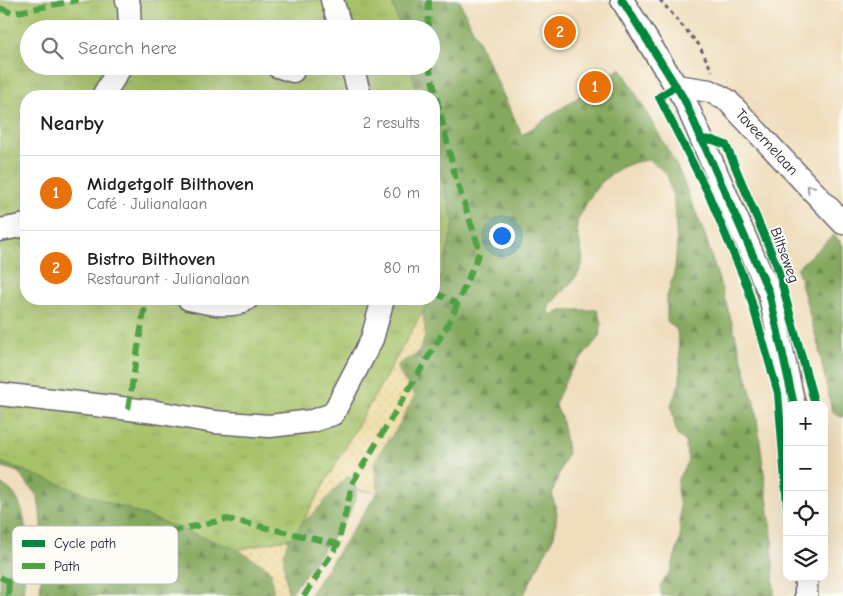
<!DOCTYPE html>
<html lang="en">
<head>
<meta charset="utf-8">
<style>
  :root { --surface:#fff; --page:#f2f2f2; --text:#202124; --muted:#757577; --line:#e0e0e0; --accent:#d1495b }
  body { margin:0; font-family:"Comic Neue",sans-serif; background:var(--page); color:var(--text) }
  .controls { position:absolute; right:15px; bottom:15px; display:grid; overflow:hidden; border-radius:10px; box-shadow:0 5px 20px #0002 }
  .controls button { width:45px; height:45px; display:grid; place-items:center; padding:0; border:0; border-bottom:1px solid var(--line); background:var(--surface); color:var(--text); font:25px sans-serif }
  .you { position:absolute; left:501px; top:235px; width:18px; height:18px; margin:-12px; border:4px solid #fff; border-radius:50%; background:#1a73e8; box-shadow:0 0 0 8px #1a73e833 }
  .badge { display:grid; place-items:center; width:32px; height:32px; border-radius:50%; background:var(--accent); color:#fff; font-size:16px; font-weight:700 }
  .pin { position:absolute; translate:-50% -50%; border:2px solid #fff; box-shadow:0 1px 5px #0006 }
  .list { margin:0; padding:0; list-style:none }
  h2 { display:flex; justify-content:space-between; align-items:center; height:65px; margin:0; padding:0 20px; font-size:21px }
  h2 small { font-size:16px; font-weight:400; color:var(--muted) }
  .list li { display:grid; grid-template-columns:32px 1fr auto; gap:15px; align-items:center; box-sizing:border-box; height:75px; padding:0 20px; border-top:1px solid var(--line) }
  .list b { display:block; font-size:19px; white-space:nowrap }
  .list p { margin:0; font-size:16px; white-space:nowrap; color:var(--muted) }
  .list em { font-size:16px; font-style:normal; color:var(--muted) }
  .icon { flex:none; width:28px; height:28px; fill:none; stroke:currentColor; stroke-width:2; stroke-linecap:round; stroke-linejoin:round }
  .map { position:relative; flex:none; width:843px; height:596px; overflow:hidden }
  .search { position:absolute; background:var(--surface); box-shadow:0 5px 20px #0002; left:20px; top:20px; width:420px; height:55px; display:flex; align-items:center; gap:12px; box-sizing:border-box; padding:0 18px; border-radius:28px; color:var(--muted); font-size:19px }
  .panel { position:absolute; background:var(--surface); box-shadow:0 5px 20px #0002; left:20px; top:90px; width:420px; height:215px; border-radius:20px }
  .map>svg:first-child { display:block }
  .forest { fill:url(#forest-firs); stroke:#53654c }
  .sand { fill:url(#sand-dots); stroke:#887e6c }
  .park { fill:url(#park-tufts); stroke:#647252 }
  .lines { fill:none; stroke-linecap:round; stroke-linejoin:round }
  .minor-casing { stroke:#6a6368; stroke-width:25 }
  .path { stroke:#6a6368; stroke-width:3; stroke-dasharray:4 4; stroke-linecap:butt }
  .minor { stroke:#fff; stroke-width:22 }
  .quiet { stroke:#50a245; stroke-width:6; stroke-dasharray:12 6; stroke-linecap:butt }
  .cycleway-casing { stroke:#fdfcf7; stroke-width:11 }
  .cycleway { stroke:#00873e; stroke-width:8 }
  .oneway { stroke:#9c9ca7 }
  .labels { text-anchor:middle; stroke-width:4; stroke-linejoin:round; paint-order:stroke }
  .street-label { font-size:15px; fill:#22223b; stroke:#fdfcf7 }
  .key { fill:#fdfcf7; stroke:#bbbbbf; stroke-width:1 }
  .key-label { font-size:14px; fill:#22223b }
</style>
</head>
<body>
<div class="map">
<svg width="843" height="596" viewBox="0 0 843 596">
  <defs>
    <pattern id="forest-firs" width="22" height="20" patternUnits="userSpaceOnUse" patternTransform="scale(1.25)"><rect width="22" height="20" fill="#84a85d"/><path d="M5 1l3.5 6h-7zM16 11l3.5 6h-7z" fill="#6c884e"/></pattern>
    <pattern id="sand-dots" width="8" height="8" patternUnits="userSpaceOnUse" patternTransform="scale(1.25)"><rect width="8" height="8" fill="#eeda9e"/><path d="M2 2h.1M6 6h.1" fill="none" stroke="#ccbb89" stroke-width="1.8" stroke-linecap="round"/></pattern>
    <pattern id="park-tufts" width="24" height="20" patternUnits="userSpaceOnUse" patternTransform="scale(1.25)"><rect width="24" height="20" fill="#a6c269"/><path d="M3 7l-1-3M5 7V3M7 7l1-3M15 17l-1-3M17 17v-4M19 17l1-3" fill="none" stroke="#8fa65c"/></pattern>
  </defs>
  <rect width="100%" height="100%" fill="#fdfcf7"/>
  <filter id="ink" filterUnits="userSpaceOnUse"><feTurbulence type="fractalNoise" baseFrequency=".02" numOctaves="2"/><feDisplacementMap in="SourceGraphic" scale="10" xChannelSelector="R" yChannelSelector="G"/><feConvolveMatrix kernelMatrix="1 2 1 2 8 2 1 2 1" color-interpolation-filters="sRGB"/></filter>
  <filter id="wash" filterUnits="userSpaceOnUse"><feTurbulence type="fractalNoise" baseFrequency=".0096" numOctaves="4" result="noise"/><feDisplacementMap in="SourceGraphic" scale="20" xChannelSelector="R" yChannelSelector="G"/><feGaussianBlur stdDeviation="1.12" result="paint"/><feColorMatrix in="noise" values="0 0 0 0 0 0 0 0 0 0 0 0 0 0 0 0 0 1.4 0 .05"/><feComposite in="paint" operator="in"/></filter>
  <g filter="url(#wash)">
    <rect width="100%" height="100%" fill="#efddbb"/>
    <!-- forest -->
    <g class="forest">
      <path d="M135,0h324l63,135 99,-67 56,98 28,69 27,88 24,88 16,124 2,61h-112l-2,-10 11,-16 9,-30v-31l-3,-20 1,-10 10,-18 -3,-20 -8,-6 -6,-30 9,-23v-25l-3,-27 -10,-9v-24l8,-28 2,-27 -3,-40 -7,-28 -17,-14c-31,2 -54,22 -67,50 -2,4 -6,9 -6,14 -1,15 10,32 3,46 -4,10 -23,26 -30,35l-2,6 4,4 12,-5h33l5,13 -3,14 -30,36 -14,31 6,13 7,35 -7,16 -9,26 5,20 -3,22 -31,60h-214l69,-104 -4,-28 8,-15 14,-19 14,-26 -1,-18 -7,-9 -5,-11 8,-7 9,-60h20v-203h-103l-30,-30h130v-37h-293z"/>
      <polygon points="834,235 843,245 843,417 832,412 818,345 797,268"/>
      <polygon points="0,446 237,541 238,549 265,566 271,573 274,596 40,596 43,548 40,511 38,497 18,472 0,466"/>
      <path d="M349,474c10,20 9,23 -1,42l-59,80c-2,-13 -6,-29 -6,-42 1,-21 50,-66 66,-80z"/>
      <path d="M0,484c36,13 25,82 23,112h-23z"/>
    </g>
    <!-- sand -->
    <path class="sand" d="M422,311c3,13 6,31 -5,42 -5,6 -15,6 -20,13l5,11 13,18 -19,35 -14,19 -8,15 4,28 -21,-2 -8,-15c-12,10 -20,22 -31,34 -6,7 -15,11 -21,18 -20,23 -12,41 -9,69h-14l-3,-23 -6,-7 -27,-16 -1,-9z"/>
    <!-- park -->
    <g class="park">
      <polygon points="0,0 392,0 400,29 29,29 29,66 410,66 419,96 26,96 26,299 430,299 294,537 238,550 0,462"/>
      <polygon points="434,150 454,223 440,281 434,292"/>
    </g>
  </g>
  <g filter="url(#ink)">
    <g class="lines">
      <defs>
        <g id="minor">
          <polyline points="127,0 129,5 130,29"/>
          <polyline points="332,0 341,29"/>
          <polyline points="622,0 684,99 769,292 794,405"/>
          <polyline points="277,66 293,71"/>
          <polyline points="352,66 360,96"/>
          <polyline points="676,86 710,91 727,100 843,223"/>
          <polyline points="103,96 121,66"/>
          <polyline points="0,230 26,225"/>
          <path d="M189,299c17,3 43,11 58,0"/>
          <polyline points="0,394 156,412 214,422 270,426 312,421 333,414 372,339 383,299"/>
          <polyline points="806,596 806,577"/>
        </g>
      </defs>
      <!-- minor casing -->
      <use href="#minor" class="minor-casing"/>
      <!-- path -->
      <polyline class="path" points="660,0 699,45 712,71"/>
      <!-- minor -->
      <use href="#minor" class="minor"/>
      <!-- quiet -->
      <g class="quiet">
        <polyline points="0,8 12,13 78,0"/>
        <polyline points="428,29 429,0"/>
        <polyline points="434,292 457,304"/>
        <polyline points="128,409 146,299"/>
        <polyline points="0,577 9,582 70,554 227,519 338,544 353,482 450,321 480,251 456,179 429,66"/>
        <polyline points="8,596 9,582"/>
        <polyline points="304,596 338,544"/>
      </g>
      <defs>
        <g id="cycleway">
          <polyline points="622,0 684,99 769,292 794,405"/>
          <polyline points="676,86 659,97 708,193 747,286 778,393 787,506"/>
          <polyline points="700,139 713,140 726,145 777,266 815,405"/>
        </g>
      </defs>
      <!-- cycleway casing -->
      <use href="#cycleway" class="cycleway-casing"/>
      <!-- cycleway -->
      <use href="#cycleway" class="cycleway"/>
    </g>
    <!-- one-way arrows -->
    <defs><path id="oneway-chevron" d="M-2-3.5L2.5 0L-2 3.5" fill="none" stroke-width="1.6" stroke-linecap="round" stroke-linejoin="round" transform="scale(1.25)"/></defs>
    <use class="oneway" href="#oneway-chevron" transform="translate(810 188) rotate(-133)"/>
  </g>
  <g class="labels">
    <!-- street labels -->
    <g class="street-label">
      <text transform="translate(767 142) rotate(47)" y="5">Taveernelaan</text>
      <text transform="translate(785 255) rotate(70)" y="5">Biltseweg</text>
    </g>
  </g>
  <!-- legend -->
  <rect x="12" y="526" width="166" height="58" rx="8" class="key"/>
  <rect x="22" y="540" width="23" height="7" fill="#00873e"/>
  <rect x="22" y="563" width="23" height="6" fill="#50a245"/>
  <g class="key-label">
    <text x="54" y="548">Cycle path</text>
    <text x="54" y="571">Path</text>
  </g>
</svg>
<div class="controls">
<button>+</button>
<button>−</button>
<button><svg class="icon" aria-label="locate" viewBox="0 0 24 24"><circle cx="12" cy="12" r="6"/><path d="M12 2v4M12 18v4M2 12h4M18 12h4"/></svg></button>
<button><svg class="icon" aria-label="layers" viewBox="0 0 24 24"><path d="M12 4l9 5-9 5-9-5zM3 14l9 5 9-5"/></svg></button>
</div>
<div class="you"></div>
<div class="pin badge" style="left:595px;top:87px;background:#e8710a">1</div>
<div class="pin badge" style="left:560px;top:32px;background:#e8710a">2</div>
<div class="search"><svg class="icon" aria-label="search" viewBox="0 0 24 24"><circle cx="10" cy="10" r="6"/><path d="M15 15l6 6"/></svg>Search here</div>
<section class="panel">
<h2>Nearby<small>2 results</small></h2>
<ul class="list">
<li><span class="badge" style="background:#e8710a">1</span><div><b>Midgetgolf Bilthoven</b><p>Café · Julianalaan</p></div><em>60 m</em></li>
<li><span class="badge" style="background:#e8710a">2</span><div><b>Bistro Bilthoven</b><p>Restaurant · Julianalaan</p></div><em>80 m</em></li>
</ul>
</section>
</div>
</body>
</html>
